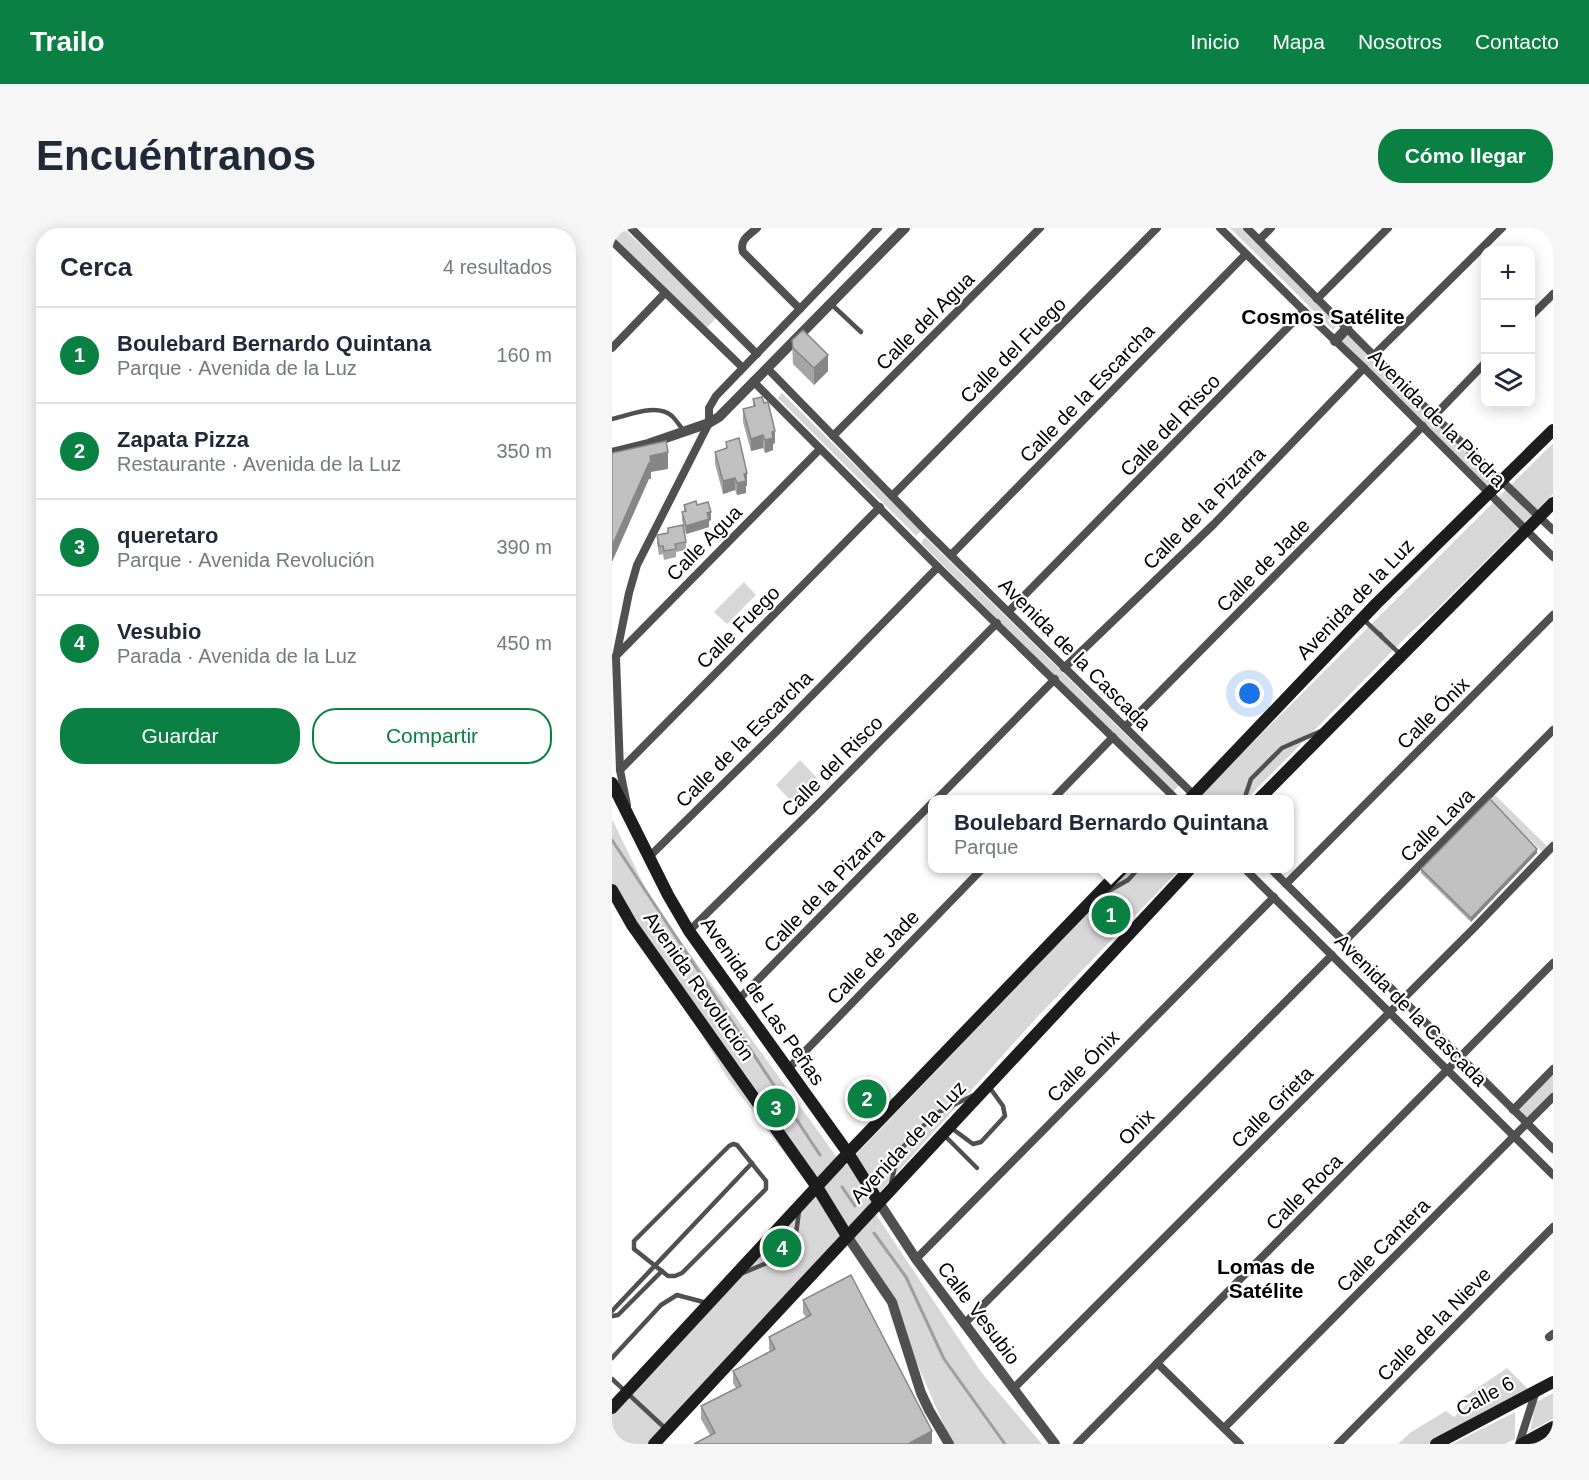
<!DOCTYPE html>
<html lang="es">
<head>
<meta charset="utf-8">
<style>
  :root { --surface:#fff; --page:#f6f6f7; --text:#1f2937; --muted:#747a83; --line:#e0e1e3; --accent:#0b8043 }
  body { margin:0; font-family:Arial,sans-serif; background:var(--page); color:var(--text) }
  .controls { position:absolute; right:18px; top:18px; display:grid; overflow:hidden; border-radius:12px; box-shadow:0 3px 15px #0003 }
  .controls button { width:54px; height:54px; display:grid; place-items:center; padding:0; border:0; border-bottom:2px solid var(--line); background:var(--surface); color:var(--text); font:30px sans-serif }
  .you { position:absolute; left:638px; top:466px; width:21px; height:21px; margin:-15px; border:4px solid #fff; border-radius:50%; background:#1a73e8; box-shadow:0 0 0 9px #1a73e833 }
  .badge { display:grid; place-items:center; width:39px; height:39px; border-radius:50%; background:var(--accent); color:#fff; font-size:20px; font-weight:700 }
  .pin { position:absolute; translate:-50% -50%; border:3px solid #fff; box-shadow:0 2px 6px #0006 }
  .popup { position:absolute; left:316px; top:567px; width:366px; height:78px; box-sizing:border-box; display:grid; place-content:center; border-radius:12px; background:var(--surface); filter:drop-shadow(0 2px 4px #0005); font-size:20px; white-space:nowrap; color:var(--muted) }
  .popup b { font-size:22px; color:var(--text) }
  .popup::after { content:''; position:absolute; left:50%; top:100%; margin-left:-12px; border:12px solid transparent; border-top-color:var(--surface) }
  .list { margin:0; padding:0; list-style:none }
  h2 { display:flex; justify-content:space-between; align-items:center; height:78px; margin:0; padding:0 24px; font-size:26px }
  h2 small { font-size:20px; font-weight:400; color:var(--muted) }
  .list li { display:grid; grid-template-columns:39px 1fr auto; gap:18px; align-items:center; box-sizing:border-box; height:96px; padding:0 24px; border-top:2px solid var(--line) }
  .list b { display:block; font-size:22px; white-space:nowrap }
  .list p { margin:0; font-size:20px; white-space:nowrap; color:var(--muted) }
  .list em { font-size:20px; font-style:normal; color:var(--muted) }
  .actions { display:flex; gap:12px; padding:18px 24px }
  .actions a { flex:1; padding:14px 0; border:2px solid var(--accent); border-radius:24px; text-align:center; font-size:21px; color:var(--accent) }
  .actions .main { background:var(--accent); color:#fff }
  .icon { flex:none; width:33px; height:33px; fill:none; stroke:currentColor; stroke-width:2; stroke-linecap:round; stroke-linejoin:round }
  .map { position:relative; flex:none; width:941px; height:1216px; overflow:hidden; border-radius:24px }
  header { display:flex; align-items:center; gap:36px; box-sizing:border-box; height:84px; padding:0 30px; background:var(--accent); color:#fff }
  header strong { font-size:28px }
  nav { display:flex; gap:33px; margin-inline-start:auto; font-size:21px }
  .intro { display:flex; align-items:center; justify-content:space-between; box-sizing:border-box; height:144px; padding:0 36px }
  h1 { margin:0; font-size:42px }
  .button { padding:15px 27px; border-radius:24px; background:var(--accent); color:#fff; font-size:21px; font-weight:700 }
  main { display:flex; gap:36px; padding:0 36px }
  aside { flex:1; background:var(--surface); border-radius:24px; box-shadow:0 3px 15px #0003 }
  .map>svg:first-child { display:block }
  .green { fill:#d7d7d7 }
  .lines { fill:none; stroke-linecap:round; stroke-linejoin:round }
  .stream { stroke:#9e9e9e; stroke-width:3 }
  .service { stroke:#505050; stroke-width:4.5 }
  .minor { stroke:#505050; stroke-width:8 }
  .tertiary { stroke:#505050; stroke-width:10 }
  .secondary { stroke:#1d1d1d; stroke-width:12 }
  .wall { fill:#a5a5a5 }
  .shaded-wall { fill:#868686 }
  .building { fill:#c0c0c0; stroke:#868686; stroke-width:1.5 }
  .labels { text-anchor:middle; stroke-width:4.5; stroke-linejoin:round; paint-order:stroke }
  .street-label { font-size:20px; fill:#000; stroke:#fff }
  .neighbourhood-label { font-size:21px; font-weight:bold; fill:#000; stroke:#fff }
</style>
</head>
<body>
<header>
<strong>Trailo</strong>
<nav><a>Inicio</a><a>Mapa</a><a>Nosotros</a><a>Contacto</a></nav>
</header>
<div class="intro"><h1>Encuéntranos</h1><a class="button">Cómo llegar</a></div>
<main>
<aside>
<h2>Cerca<small>4 resultados</small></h2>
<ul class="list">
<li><span class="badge">1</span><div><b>Boulebard Bernardo Quintana</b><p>Parque · Avenida de la Luz</p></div><em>160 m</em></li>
<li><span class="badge">2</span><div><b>Zapata Pizza</b><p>Restaurante · Avenida de la Luz</p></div><em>350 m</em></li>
<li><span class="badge">3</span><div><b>queretaro</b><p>Parque · Avenida Revolución</p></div><em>390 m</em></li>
<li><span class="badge">4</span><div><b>Vesubio</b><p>Parada · Avenida de la Luz</p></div><em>450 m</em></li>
</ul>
<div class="actions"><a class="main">Guardar</a><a>Compartir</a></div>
</aside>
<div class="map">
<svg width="941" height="1216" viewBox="0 0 941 1216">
  <rect width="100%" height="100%" fill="#fff"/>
  <!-- green -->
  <g class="green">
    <polygon points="4,0 11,0 105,89 95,100 0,9 0,4"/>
    <polygon points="618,0 629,0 726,96 721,102"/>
    <polygon points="735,102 883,249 874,259 726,111"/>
    <polygon points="170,165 309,303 304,308 166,170"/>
    <polygon points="941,215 941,266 936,271 821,385 798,405 635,571 583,572"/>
    <polygon points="313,309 510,503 567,557 561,564 447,453 309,315"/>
    <polygon points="132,354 144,367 115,396 102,384"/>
    <polygon points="188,532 205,550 181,575 164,557"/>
    <polygon points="881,565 937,620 932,625 875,572"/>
    <polygon points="0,591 39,672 232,939 518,641 568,641 427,787 257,976 369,1144 430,1216 340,1216 276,1069 232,1003 40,1216 0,1216 0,1187 136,1039 205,968 116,851 0,654"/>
    <polygon points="941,846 941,866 914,893 904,884"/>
    <polygon points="895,1140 918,1163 816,1216 786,1216 799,1204 834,1183 842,1189 854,1177 849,1171"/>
    <polygon points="941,1165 941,1191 918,1203 924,1174"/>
    <polygon points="903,1184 903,1211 893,1216 840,1216"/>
  </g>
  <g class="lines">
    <!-- stream -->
    <g class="stream">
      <polyline points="0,612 208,927"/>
      <polyline points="230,959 243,978"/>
      <polyline points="262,1005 294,1049 332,1131 393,1216"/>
    </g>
    <!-- service -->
    <g class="service">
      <polyline points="218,75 249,104"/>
      <path d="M0,191c18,-4 44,-16 60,-3 4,4 8,10 12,15"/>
      <polyline points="750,390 770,409 768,406"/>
      <polyline points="770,409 788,426"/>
      <polyline points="632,572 639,551 670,520 709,503"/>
      <polyline points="493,665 516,652 527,640"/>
      <polyline points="338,899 361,916 369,914 393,888 391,878 378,860"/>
      <polyline points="331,906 365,940"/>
      <polygon points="121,916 125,917 154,953 154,961 70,1045 63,1048 56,1048 22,1021 22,1013 117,918"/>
      <polyline points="279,956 286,924 323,886 362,867"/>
      <polyline points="131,1045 157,1034 184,1006 187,983"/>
      <polyline points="0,1083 140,935"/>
      <polyline points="0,1088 6,1087 50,1043"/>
      <polyline points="0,1130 49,1077 65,1067 95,1075"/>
      <polyline points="0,1151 55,1202"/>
    </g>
    <!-- minor -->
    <g class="minor">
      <polyline points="19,0 145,126"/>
      <path d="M145,0c-8,7 -18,12 -14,24l57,57"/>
      <polyline points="608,0 692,83 752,140 941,329"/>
      <polyline points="635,0 822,188 941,302"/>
      <polyline points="647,12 659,0"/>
      <polyline points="0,13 131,140"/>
      <polyline points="705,71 776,0"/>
      <polyline points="918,89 941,66"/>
      <polyline points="0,120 53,65"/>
      <polyline points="761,128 890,0"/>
      <polyline points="155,140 315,304 587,572"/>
      <polyline points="141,153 326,339 565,572"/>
      <polyline points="822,188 873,135"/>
      <polyline points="221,208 428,0"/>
      <polyline points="280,268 545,0"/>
      <polyline points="339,327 634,26"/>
      <polyline points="397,383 692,83"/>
      <polyline points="4,428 208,221"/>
      <polyline points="452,440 602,296 752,140"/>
      <polyline points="513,499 811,198"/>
      <polyline points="8,542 268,279"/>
      <polyline points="324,572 443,451"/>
      <polyline points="440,572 501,509"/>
      <polyline points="15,577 8,542 4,429 17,365 25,337 97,195 97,180 104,168 266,0"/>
      <polyline points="37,629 165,503 326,339"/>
      <polyline points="632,640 941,947"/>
      <polyline points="658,640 941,921"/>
      <polyline points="674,656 941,387"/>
      <polyline points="77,703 208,574 385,395"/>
      <polyline points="732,714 941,502"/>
      <polyline points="126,772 320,575"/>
      <polyline points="175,842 371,640"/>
      <polyline points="901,882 941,841"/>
      <polyline points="304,1031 662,669"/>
      <polyline points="352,1096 720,727"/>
      <polyline points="937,1109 941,1106"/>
      <polyline points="545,1135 628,1216"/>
      <polyline points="401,1161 863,699 941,618"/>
      <polyline points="612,1200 941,869"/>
      <polyline points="465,1216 941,735"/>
      <polyline points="726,1216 941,999"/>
      <polyline points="907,1216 924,1163"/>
    </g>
    <!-- tertiary -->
    <g class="tertiary">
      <polyline points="723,113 735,100"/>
      <polyline points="0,225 36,216 97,195 107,189 293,0"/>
      <polyline points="266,973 304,1031 443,1216"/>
      <polyline points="235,1008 280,1074 309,1165 317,1182 337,1216"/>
    </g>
    <!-- secondary -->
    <g class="secondary">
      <polyline points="0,555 56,667 77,703 236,925 266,973"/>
      <polyline points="577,572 764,376 941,202"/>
      <polyline points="646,572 941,275"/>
      <polyline points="0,662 20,697 205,959 235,1008"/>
      <polyline points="0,1180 236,925 511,640"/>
      <polyline points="42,1216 579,640"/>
      <polyline points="824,1216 941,1154"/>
      <polyline points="910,1216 941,1199"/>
    </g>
  </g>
  <!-- wall -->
  <g class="wall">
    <polygon points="180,112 216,143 202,157 181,136"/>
    <polygon points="141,171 163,215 161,216 161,222 153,225 151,220 139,223 131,194 131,181 141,178"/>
    <polygon points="114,214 135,258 134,258 134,265 125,267 123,262 111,266 103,236 103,224 114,221"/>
    <polygon points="72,277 85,277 99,292 97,293 97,299 74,306 72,298 74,314 74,322 64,324 64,329 52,332 51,326 47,327 45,315 45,307 56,305 56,300 71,297 70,292 70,284 72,283"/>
    <polygon points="925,625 859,694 809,645 809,641"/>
    <polygon points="191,1072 320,1215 82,1216 98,1207 89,1191 89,1178 124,1160 121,1155 121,1143 158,1123 157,1121 157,1109 194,1089 191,1085"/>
  </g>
  <!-- shaded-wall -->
  <g class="shaded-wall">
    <polygon points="216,127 216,143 202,157 202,140"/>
    <polygon points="163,203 163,215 161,216 161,222 153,225 153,212 160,204"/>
    <polygon points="151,207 151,220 139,223 139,211"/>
    <polygon points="56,224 56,241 39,244 39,251 37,251 0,334 0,318 38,228"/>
    <polygon points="135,245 135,258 134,258 134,265 125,267 125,255 132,246"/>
    <polygon points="123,250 123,262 111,266 111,253"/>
    <polygon points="99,284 99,292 97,293 97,299 74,306 74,298 95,285"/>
    <polygon points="925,621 925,625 859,694 859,690"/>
    <polygon points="320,1203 320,1215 319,1216 296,1216"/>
  </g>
  <!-- building -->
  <g class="building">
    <polygon points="191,102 216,127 202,140 181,120 180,112"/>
    <polygon points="150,169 152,175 156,174 163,203 160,204 161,210 153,212 151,207 139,211 131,181 143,178 141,171"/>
    <polygon points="127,210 135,245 132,246 134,253 125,255 123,250 111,253 103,224 115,220 114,214"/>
    <polygon points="54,213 56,224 38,228 39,234 37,235 0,318 0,225"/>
    <polygon points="84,273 85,277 96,274 99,284 95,285 97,291 74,298 70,284 74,283 72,277"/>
    <polygon points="71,297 74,314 63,316 64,321 52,323 51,318 47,318 45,307 56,305 56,300"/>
    <polygon points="878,571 925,621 859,690 809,641"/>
    <polygon points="239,1047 320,1203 296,1216 82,1216 103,1205 89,1178 129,1158 121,1143 163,1121 157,1109 199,1087 191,1072"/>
  </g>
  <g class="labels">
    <!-- street labels -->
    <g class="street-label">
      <text transform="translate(313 93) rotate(-45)" y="7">Calle del Agua</text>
      <text transform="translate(401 122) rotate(-45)" y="7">Calle del Fuego</text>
      <text transform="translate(475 165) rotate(-46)" y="7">Calle de la Escarcha</text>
      <text transform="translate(825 190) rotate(45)" y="7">Avenida de la Piedra</text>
      <text transform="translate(558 197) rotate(-46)" y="7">Calle del Risco</text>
      <text transform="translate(592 280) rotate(-45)" y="7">Calle de la Pizarra</text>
      <text transform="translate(92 315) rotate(-45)" y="7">Calle Agua</text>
      <text transform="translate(651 337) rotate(-45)" y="7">Calle de Jade</text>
      <text transform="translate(743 371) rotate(-46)" y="7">Avenida de la Luz</text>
      <text transform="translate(126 399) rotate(-45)" y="7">Calle Fuego</text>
      <text transform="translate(463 426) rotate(45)" y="7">Avenida de la Cascada</text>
      <text transform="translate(821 485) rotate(-45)" y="7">Calle Ónix</text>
      <text transform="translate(132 511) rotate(-45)" y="7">Calle de la Escarcha</text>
      <text transform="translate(220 538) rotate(-45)" y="7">Calle del Risco</text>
      <text transform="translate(825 597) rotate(-45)" y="7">Calle Lava</text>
      <text transform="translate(212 662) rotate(-46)" y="7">Calle de la Pizarra</text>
      <text transform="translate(261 729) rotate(-46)" y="7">Calle de Jade</text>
      <text transform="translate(87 758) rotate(55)" y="7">Avenida Revolución</text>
      <text transform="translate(151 773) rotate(55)" y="7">Avenida de Las Peñas</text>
      <text transform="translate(799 782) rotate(45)" y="7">Avenida de la Cascada</text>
      <text transform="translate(471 838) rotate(-45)" y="7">Calle Ónix</text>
      <text transform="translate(660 879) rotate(-45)" y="7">Calle Grieta</text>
      <text transform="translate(524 899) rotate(-45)" y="7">Onix</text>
      <text transform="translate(296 914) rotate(-47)" y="7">Avenida de la Luz</text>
      <text transform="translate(692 964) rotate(-45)" y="7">Calle Roca</text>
      <text transform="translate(771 1017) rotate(-45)" y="7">Calle Cantera</text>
      <text transform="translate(367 1085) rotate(53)" y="7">Calle Vesubio</text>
      <text transform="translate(822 1096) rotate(-45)" y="7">Calle de la Nieve</text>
      <text transform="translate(873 1168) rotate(-28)" y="7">Calle 6</text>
    </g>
    <!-- neighbourhood labels -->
    <g class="neighbourhood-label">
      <text x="711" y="96">Cosmos Satélite</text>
      <text x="654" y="1046">Lomas de<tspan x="654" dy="24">Satélite</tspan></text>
    </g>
  </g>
</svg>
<div class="controls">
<button>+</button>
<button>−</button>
<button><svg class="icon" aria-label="layers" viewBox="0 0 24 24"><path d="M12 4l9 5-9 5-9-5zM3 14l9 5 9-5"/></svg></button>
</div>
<div class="you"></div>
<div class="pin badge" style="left:499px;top:687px">1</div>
<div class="popup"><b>Boulebard Bernardo Quintana</b>Parque</div>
<div class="pin badge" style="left:255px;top:871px">2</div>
<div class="pin badge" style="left:164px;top:880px">3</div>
<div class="pin badge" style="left:170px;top:1020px">4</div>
</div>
</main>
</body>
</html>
